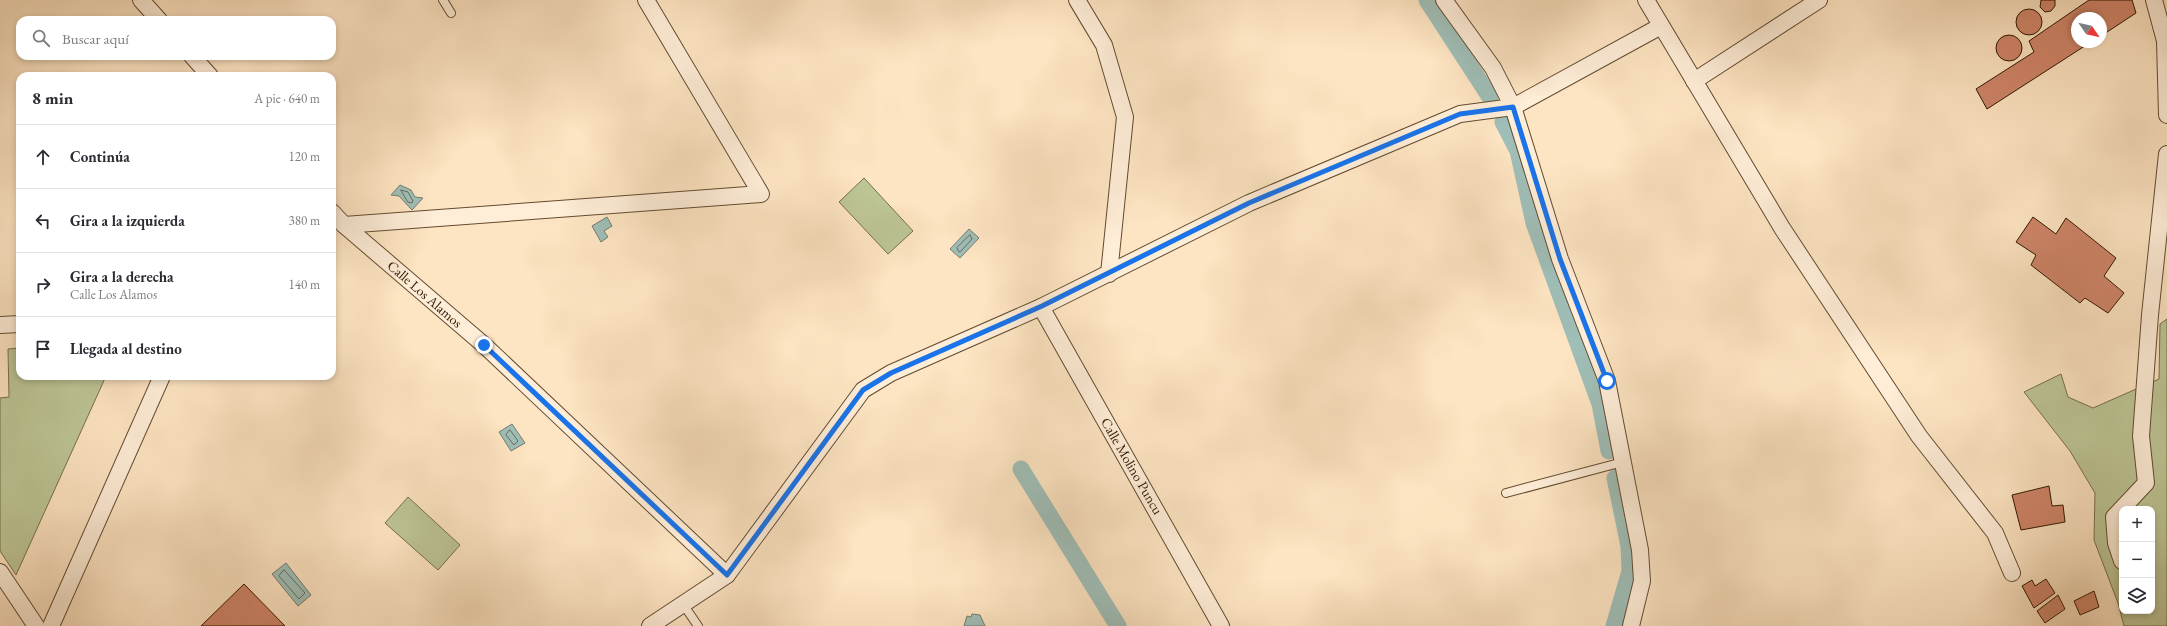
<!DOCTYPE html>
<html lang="es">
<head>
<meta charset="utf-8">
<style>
  :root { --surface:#fff; --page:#f7f7f7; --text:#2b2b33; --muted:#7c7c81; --line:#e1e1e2 }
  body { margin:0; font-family:"EB Garamond",serif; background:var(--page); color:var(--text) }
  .controls { position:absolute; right:12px; bottom:12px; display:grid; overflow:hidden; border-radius:8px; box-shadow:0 2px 6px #0003 }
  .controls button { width:36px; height:36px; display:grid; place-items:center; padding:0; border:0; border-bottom:1px solid var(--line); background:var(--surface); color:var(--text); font:20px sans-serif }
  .compass { position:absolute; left:2071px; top:12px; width:36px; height:36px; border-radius:50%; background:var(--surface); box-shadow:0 2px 6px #0003; rotate:124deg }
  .stop { position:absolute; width:12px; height:12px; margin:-9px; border:3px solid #1a73e8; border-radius:50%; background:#fff }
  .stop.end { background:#1a73e8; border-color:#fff; box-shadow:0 1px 4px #0008 }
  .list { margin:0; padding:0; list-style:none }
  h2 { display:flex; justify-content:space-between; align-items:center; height:52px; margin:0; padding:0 16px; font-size:17px }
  h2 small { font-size:13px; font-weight:400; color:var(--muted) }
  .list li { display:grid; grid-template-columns:26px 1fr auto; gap:12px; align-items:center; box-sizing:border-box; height:64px; padding:0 16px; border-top:1px solid var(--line) }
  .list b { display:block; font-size:15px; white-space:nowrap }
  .list p { margin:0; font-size:13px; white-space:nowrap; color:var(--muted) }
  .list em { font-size:13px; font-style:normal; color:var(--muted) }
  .icon { flex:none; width:22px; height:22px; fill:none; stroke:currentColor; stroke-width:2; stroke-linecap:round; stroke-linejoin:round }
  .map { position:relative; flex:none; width:2167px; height:626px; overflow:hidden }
  .search { position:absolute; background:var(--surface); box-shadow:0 2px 6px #0003; left:16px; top:16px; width:320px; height:44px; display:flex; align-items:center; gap:10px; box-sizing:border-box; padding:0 14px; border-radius:12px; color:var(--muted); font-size:15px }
  .panel { position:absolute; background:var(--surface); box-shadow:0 2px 6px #0003; left:16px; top:72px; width:320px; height:308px; border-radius:12px }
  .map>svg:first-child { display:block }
  .green { fill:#bdc595; stroke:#776e4a; fill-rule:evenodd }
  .water { fill:#9fbeb7; stroke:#737c6e }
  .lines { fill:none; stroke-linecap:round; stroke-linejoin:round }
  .shore { stroke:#686b5c; stroke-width:1 }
  .canal { stroke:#9fbeb7; stroke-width:17 }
  .building { fill:#cf8569; stroke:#311800 }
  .service-casing { stroke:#644b30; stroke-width:10 }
  .minor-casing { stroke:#644b30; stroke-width:18 }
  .service { stroke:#feedd7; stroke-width:8 }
  .minor { stroke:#feedd7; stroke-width:16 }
  .route { stroke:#1a73e8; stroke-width:5 }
  .labels { text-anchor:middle; stroke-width:3; stroke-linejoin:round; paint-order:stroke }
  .street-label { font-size:14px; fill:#311800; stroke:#feedd7 }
</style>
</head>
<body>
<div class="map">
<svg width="2167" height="626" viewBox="0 0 2167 626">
  <rect width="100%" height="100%" fill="#fde4c2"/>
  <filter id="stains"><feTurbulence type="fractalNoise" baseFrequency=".005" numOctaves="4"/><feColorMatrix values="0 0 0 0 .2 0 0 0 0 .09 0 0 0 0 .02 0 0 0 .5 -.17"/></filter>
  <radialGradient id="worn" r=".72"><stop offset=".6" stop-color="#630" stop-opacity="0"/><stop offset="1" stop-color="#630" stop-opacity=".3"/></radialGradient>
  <!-- green -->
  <g class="green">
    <polygon points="864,178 913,231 888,254 839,202"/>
    <path d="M2167,319v307h-43l-6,-23 -24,-63 1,-47 -25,-42 -46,-59 37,-18 7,23 25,11 66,-29 1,-55zM2122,509h30v102h-30z"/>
    <polygon points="20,348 20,376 106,376 16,575 0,551 0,398 9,397 8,349"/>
    <polygon points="408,497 460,545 438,570 385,523"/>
  </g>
  <!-- water -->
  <g class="water">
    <polygon points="400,185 411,190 415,197 423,198 412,210 399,196 391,195"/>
    <polygon points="607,217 612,226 604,231 608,237 601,242 592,226"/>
    <polygon points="969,229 979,238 960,258 950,249"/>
    <polygon points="512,424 525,443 511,451 499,432"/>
    <polygon points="286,563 311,595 298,606 272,574"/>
    <polygon points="972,614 980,615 985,626 964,626 967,616 971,617"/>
  </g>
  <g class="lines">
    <!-- shore -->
    <g class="shore">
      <polygon points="401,190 408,192 413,201 412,203 408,202"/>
      <polygon points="970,235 972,239 961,251 959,252 957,248"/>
      <polygon points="510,430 518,441 514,445 506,435"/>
      <polygon points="284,570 305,593 299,599 279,576"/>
    </g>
    <!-- canal -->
    <g class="canal">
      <polyline points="1427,0 1490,97"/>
      <polyline points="1503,122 1518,151 1534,223 1600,404 1609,451"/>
      <polyline points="1021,469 1118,626"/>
      <polyline points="1614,626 1630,571 1629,546 1615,478"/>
    </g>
  </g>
  <!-- building -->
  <g class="building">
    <polygon points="2041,0 2055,0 2055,6 2051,11 2045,12 2040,7"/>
    <polygon points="2089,0 2132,0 2136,13 2101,36 2101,18 2077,18 2077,42 2091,42 1987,109 1976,89 2034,52 2029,41"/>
    <circle cx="2029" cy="22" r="13"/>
    <circle cx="2009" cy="48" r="13"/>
    <polygon points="2033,217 2056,234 2066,218 2116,258 2104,276 2124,293 2108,313 2085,298 2080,303 2031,265 2036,255 2016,242"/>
    <polygon points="2049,486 2052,506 2063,505 2065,522 2021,530 2012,495"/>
    <polygon points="2046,579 2055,593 2034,608 2022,586 2032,580 2035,586"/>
    <polygon points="244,584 285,626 201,626"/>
    <polygon points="2094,591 2099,607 2080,615 2074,601"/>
    <polygon points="2058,595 2065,609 2045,623 2037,611"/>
  </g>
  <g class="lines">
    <defs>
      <g id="service">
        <polyline points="443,0 451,13"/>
        <polyline points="1506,493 1623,462"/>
        <polyline points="683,604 698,626"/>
      </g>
      <g id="minor">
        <polyline points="141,0 159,20"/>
        <polyline points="1077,0 1104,45 1125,117 1109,274"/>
        <polyline points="1444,0 1493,68 1513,107 1560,259 1607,381 1640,550 1642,581 1631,626"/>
        <polyline points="1646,0 1782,228 1919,436 1995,533 2012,573"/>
        <polyline points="2154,0 2165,41 2167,115"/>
        <polyline points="192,56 210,76"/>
        <polyline points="1694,81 1819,0"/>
        <polyline points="332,212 344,225 484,345 727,575"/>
        <polyline points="344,225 761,194 646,0"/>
        <polyline points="1041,307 1221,626"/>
        <polyline points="0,325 20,324"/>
        <polyline points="2122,561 2116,543 2114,517 2146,483 2141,436 2150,315 2167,154"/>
        <polyline points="0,572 36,626"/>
        <polyline points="51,626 162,376"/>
        <polyline points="650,626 727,575 863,390 891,373 1041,307 1249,203 1460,114 1513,107 1661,26"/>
      </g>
    </defs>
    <!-- service casing -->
    <use href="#service" class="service-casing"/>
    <!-- minor casing -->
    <use href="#minor" class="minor-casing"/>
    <!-- service -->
    <use href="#service" class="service"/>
    <!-- minor -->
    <use href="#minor" class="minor"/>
  </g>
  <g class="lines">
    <!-- route -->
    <polyline class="route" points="484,345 727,575 863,390 891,373 1042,306 1249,203 1460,114 1513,107 1560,259 1607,381"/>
  </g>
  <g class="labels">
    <!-- street labels -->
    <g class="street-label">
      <text transform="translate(425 294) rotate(41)" y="5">Calle Los Alamos</text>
      <text transform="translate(1132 466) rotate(60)" y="5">Calle Molino Puncu</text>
    </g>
  </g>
  <rect width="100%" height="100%" filter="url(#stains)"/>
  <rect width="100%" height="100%" fill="url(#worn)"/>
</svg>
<div class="controls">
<button>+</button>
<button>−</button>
<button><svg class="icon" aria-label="layers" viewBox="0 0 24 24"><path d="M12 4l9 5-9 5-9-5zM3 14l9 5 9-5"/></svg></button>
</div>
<svg class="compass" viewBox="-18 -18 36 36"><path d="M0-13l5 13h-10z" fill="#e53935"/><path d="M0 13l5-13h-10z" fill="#7c7c81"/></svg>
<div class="stop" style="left:1607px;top:381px"></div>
<div class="stop end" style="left:484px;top:345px"></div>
<div class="search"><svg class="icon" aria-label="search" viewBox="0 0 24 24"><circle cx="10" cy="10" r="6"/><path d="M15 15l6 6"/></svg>Buscar aquí</div>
<section class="panel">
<h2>8 min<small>A pie · 640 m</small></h2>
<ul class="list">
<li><svg class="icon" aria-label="ahead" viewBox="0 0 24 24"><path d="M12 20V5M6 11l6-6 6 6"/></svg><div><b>Continúa</b></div><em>120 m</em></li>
<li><svg class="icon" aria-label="left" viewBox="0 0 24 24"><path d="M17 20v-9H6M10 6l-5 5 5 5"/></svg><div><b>Gira a la izquierda</b></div><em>380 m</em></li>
<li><svg class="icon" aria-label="right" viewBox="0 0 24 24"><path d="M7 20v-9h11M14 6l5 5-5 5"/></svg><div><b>Gira a la derecha</b><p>Calle Los Alamos</p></div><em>140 m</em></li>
<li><svg class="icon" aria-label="arrive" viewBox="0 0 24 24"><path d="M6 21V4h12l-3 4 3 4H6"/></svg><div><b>Llegada al destino</b></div></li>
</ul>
</section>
</div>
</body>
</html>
